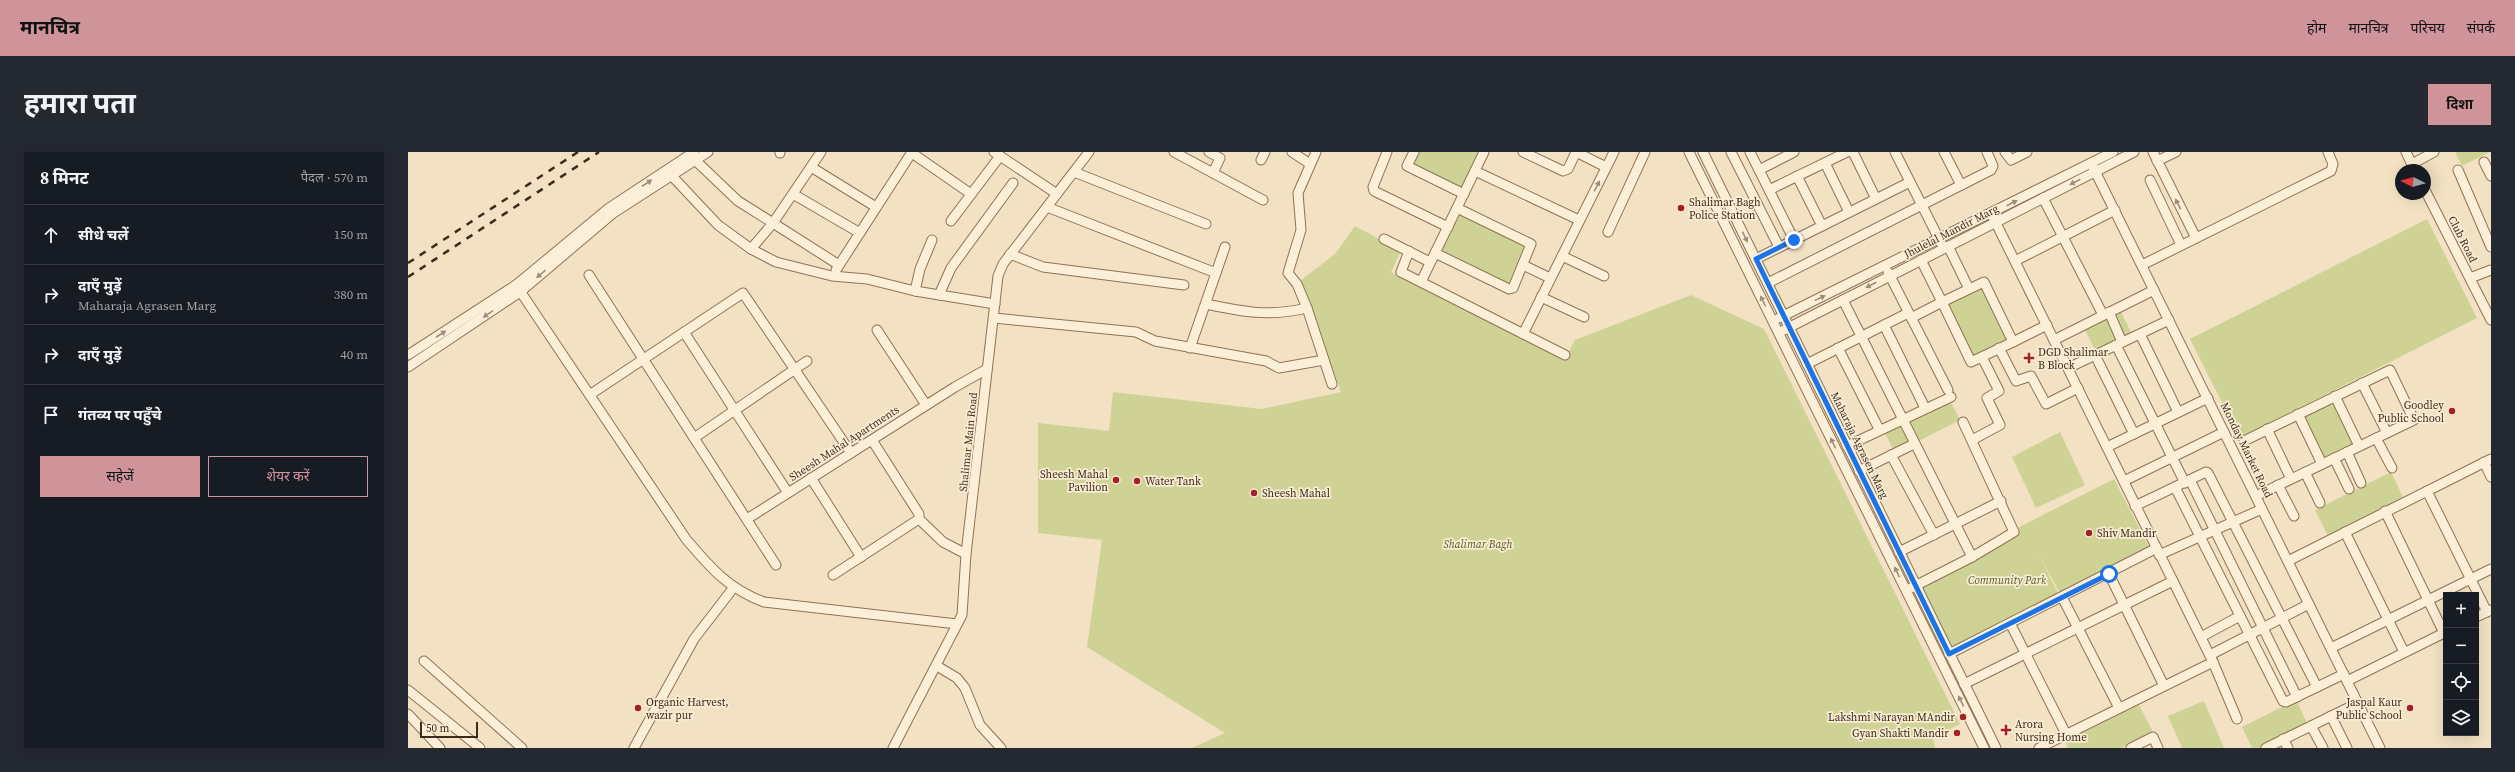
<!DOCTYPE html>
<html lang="hi">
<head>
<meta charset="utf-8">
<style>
  :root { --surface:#171b24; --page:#242831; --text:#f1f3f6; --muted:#9ea1a6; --line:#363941; --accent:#cf949a }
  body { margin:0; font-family:"Source Serif 4","Noto Sans Devanagari",serif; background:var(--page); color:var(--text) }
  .controls { position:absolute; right:12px; bottom:12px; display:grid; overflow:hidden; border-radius:0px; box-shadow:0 4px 16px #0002 }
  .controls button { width:36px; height:36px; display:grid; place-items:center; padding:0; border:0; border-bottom:1px solid var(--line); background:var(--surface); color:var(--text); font:20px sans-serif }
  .compass { position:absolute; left:1987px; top:12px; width:36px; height:36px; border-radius:50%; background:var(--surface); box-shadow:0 4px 16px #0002; rotate:276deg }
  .scale { position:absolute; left:12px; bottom:10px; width:58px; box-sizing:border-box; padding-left:4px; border:2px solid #3e2b1d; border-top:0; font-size:11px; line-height:14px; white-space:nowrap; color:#3e2b1d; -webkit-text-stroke:3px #f9ecd3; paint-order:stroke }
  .stop { position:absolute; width:12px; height:12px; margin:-9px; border:3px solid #1a73e8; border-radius:50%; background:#fff }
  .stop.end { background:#1a73e8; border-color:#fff; box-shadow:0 1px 4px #0008 }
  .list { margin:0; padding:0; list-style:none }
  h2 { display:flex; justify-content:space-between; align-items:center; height:52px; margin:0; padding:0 16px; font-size:17px }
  h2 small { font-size:13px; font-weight:400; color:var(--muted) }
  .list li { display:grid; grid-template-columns:26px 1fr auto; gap:12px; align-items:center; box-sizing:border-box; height:60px; padding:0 16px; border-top:1px solid var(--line) }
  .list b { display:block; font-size:15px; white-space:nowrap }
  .list p { margin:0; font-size:13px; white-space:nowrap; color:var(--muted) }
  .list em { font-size:13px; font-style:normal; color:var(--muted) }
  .actions { display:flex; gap:8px; padding:12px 16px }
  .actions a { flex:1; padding:9px 0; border:1px solid var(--accent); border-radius:0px; text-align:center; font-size:14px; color:var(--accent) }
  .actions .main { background:var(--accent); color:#111 }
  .icon { flex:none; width:22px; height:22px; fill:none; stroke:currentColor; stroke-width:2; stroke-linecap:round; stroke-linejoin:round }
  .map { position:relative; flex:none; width:2083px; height:596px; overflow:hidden; border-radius:0px }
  header { display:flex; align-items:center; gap:24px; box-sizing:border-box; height:56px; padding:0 20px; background:var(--accent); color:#111 }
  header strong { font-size:19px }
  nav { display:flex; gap:22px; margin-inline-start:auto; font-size:14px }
  .intro { display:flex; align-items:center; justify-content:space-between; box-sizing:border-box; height:96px; padding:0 24px }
  h1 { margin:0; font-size:28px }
  .button { padding:10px 18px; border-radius:0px; background:var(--accent); color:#111; font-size:14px; font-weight:700 }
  main { display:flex; gap:24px; padding:0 24px }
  aside { flex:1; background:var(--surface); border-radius:0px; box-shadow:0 4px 16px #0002 }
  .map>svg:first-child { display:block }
  .green { fill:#cfd295 }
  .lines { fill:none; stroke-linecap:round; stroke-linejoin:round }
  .minor-casing { stroke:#8f7257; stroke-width:11 }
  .minor { stroke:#fcefd7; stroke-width:9 }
  .rail { stroke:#3e2b1d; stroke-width:2.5; stroke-dasharray:7 7; stroke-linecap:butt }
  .oneway { fill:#9d8d7a }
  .route { stroke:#1a73e8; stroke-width:5 }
  .poi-dot { fill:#a5212a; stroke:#f9ecd3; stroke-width:1.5 }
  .labels { text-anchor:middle; stroke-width:3.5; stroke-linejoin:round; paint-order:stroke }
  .poi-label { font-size:11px; fill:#3e2b1d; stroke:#f9ecd3; text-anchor:start }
  .street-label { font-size:11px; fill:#3e2b1d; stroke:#f9ecd3 }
  .park-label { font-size:11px; font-style:italic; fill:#515c21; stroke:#f9ecd3 }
</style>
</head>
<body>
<header>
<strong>मानचित्र</strong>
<nav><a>होम</a><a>मानचित्र</a><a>परिचय</a><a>संपर्क</a></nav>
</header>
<div class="intro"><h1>हमारा पता</h1><a class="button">दिशा</a></div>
<main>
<aside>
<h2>8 मिनट<small>पैदल · 570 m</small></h2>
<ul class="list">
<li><svg class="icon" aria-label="ahead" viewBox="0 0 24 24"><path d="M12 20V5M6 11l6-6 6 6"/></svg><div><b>सीधे चलें</b></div><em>150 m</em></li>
<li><svg class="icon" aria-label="right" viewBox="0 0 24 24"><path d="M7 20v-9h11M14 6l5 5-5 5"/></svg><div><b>दाएँ मुड़ें</b><p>Maharaja Agrasen Marg</p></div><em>380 m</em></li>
<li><svg class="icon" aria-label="right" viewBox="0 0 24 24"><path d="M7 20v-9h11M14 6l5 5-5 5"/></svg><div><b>दाएँ मुड़ें</b></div><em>40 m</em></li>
<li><svg class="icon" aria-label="arrive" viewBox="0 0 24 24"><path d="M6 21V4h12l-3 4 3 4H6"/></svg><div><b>गंतव्य पर पहुँचे</b></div></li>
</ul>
<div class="actions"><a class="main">सहेजें</a><a>शेयर करें</a></div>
</aside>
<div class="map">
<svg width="2083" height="596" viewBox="0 0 2083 596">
  <rect width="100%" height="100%" fill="#f3e1c3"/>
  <!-- green -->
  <g class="green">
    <polygon points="1008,0 1073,0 1054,39 1002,13"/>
    <polygon points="2047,0 2082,0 2054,14"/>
    <polygon points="1050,59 1122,94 1102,135 1030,100"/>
    <polygon points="2019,67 2069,166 1832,286 1782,187"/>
    <polygon points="947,74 993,99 983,120 1157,207 1167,188 1283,143 1356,177 1552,572 1525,586 1527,596 784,596 817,581 679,495 694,388 630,381 630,271 701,279 705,240 854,257 933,240 892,129 927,102"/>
    <polygon points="1574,133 1601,189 1564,207 1537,151"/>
    <polygon points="1712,158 1724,182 1688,200 1676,176"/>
    <polygon points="1539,243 1552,268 1487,301 1474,275"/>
    <polygon points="1926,248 1948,293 1915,309 1894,263"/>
    <polygon points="1652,280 1677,333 1628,356 1604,305"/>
    <polygon points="1983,320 1996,347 1920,384 1907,358"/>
    <polygon points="1706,327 1741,395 1653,443 1629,399 1652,445 1544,499 1512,434 1615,373"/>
    <polygon points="1888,548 1900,573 1851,596 1844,596 1834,575"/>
    <polygon points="1729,549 1745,580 1714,596 1660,596 1656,587"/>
    <polygon points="1796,549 1816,596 1774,596 1760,564"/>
  </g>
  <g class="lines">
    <defs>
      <g id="minor">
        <polyline points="413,0 365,71 431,113"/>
        <polyline points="586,0 649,42"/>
        <polyline points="766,0 855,48"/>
        <polyline points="801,0 812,6 805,21"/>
        <polyline points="884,0 902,12"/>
        <polyline points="908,0 890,41 893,78 880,121 889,132 899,156 924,232"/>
        <polyline points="979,0 965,35 966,39 1040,75"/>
        <polyline points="1006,0 999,14 1056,42"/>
        <polyline points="1115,0 1155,19 1160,17 1168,0"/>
        <polyline points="1168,0 1198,15"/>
        <polyline points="1281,0 1576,596"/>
        <polyline points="1295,0 1588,596"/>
        <polyline points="1323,0 1371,95"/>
        <polyline points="1342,0 1386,88"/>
        <polyline points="1445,0 1468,47"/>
        <polyline points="1487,0 1533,91"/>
        <polyline points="1536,0 1553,33"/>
        <polyline points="1597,0 1603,8 1619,0"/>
        <polyline points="1745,0 1788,86"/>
        <polyline points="1998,0 2006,17"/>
        <polyline points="372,1 372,0"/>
        <polyline points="504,1 563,42"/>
        <polyline points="287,8 330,49 365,71 343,97"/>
        <polyline points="853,8 857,0"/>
        <polyline points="1749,9 1768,0"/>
        <polyline points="2076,10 2083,24"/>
        <polyline points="1417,11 1441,60"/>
        <polyline points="1683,11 1972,596"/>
        <polyline points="2004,12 2026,0"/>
        <polyline points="403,15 468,55"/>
        <polyline points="1351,18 1386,0"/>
        <polyline points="2050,18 2083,95"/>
        <polyline points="1067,19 1171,68"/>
        <polyline points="666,20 798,72"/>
        <polyline points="264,24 310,73 343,97 368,110 424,124 459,127 507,139 587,152"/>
        <polyline points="1389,24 1414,74"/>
        <polyline points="1742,28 1773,93"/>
        <polyline points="1361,38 1439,0"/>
        <polyline points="2017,38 2083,168"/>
        <polyline points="385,42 452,81"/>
        <polyline points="1635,46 1695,163"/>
        <polyline points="639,55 808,121 782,196"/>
        <polyline points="1583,61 1805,510 1829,567"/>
        <polyline points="543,69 592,4"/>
        <polyline points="1200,80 1237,0"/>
        <polyline points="976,87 1022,110"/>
        <polyline points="1540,94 1561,137"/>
        <polyline points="1001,99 993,120 1157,203"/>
        <polyline points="1027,101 1101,137 1105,136 1123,92 1049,56"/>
        <polyline points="602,102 635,115 776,133"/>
        <polyline points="1154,104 1196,124"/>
        <polyline points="1348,107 1502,30"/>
        <polyline points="1607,109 1707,58"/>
        <polyline points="1115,113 1142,126"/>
        <polyline points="1734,113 1923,19 1925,12 1920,0"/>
        <polyline points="428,118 504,0"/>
        <polyline points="1480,120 1540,238"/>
        <polyline points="808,121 817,95"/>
        <polyline points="181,123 368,413"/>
        <polyline points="2062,126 2083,118"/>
        <polyline points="1013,130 1076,0"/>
        <polygon points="1576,130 1605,190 1563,210 1534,150"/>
        <polyline points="1360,131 1583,18 1585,14 1579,0"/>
        <path d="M108,133l170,254c24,28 42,50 78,63l193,22"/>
        <polyline points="507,139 512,117 524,88"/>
        <polyline points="531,143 543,116 605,31"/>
        <polyline points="1133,145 1176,165"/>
        <polyline points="1435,148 1564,405"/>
        <path d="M798,152c38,8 62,13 101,4"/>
        <polyline points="1701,160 1714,190"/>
        <polyline points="586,166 728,180 747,189 858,209 871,216 916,208"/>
        <polyline points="1371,166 1705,0"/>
        <polyline points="1503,166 1534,150 1513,108"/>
        <polyline points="1476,173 1517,256"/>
        <polyline points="469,178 518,253"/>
        <polyline points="1376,178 1726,0"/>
        <polyline points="276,180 380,341"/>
        <polyline points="1115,182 1206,0"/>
        <polyline points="1732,182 1770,260"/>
        <polyline points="1646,188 1746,138"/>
        <polyline points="1605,190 1639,173"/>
        <polyline points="1708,193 1777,331"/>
        <polyline points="1430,196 1471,277"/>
        <polyline points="1591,196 1608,229 1623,224 1638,252 1670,236"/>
        <polyline points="0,203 108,133 201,56 286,0"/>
        <polyline points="1687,203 1726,282"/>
        <polyline points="1399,212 1500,161"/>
        <polyline points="0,215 112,140 204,62 300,0"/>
        <polyline points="1660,216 1761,168"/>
        <polyline points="1954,231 1979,281"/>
        <polyline points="183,242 335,141 443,301"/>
        <polyline points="1927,244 1951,294"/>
        <polyline points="1890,262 1914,312"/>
        <polyline points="1859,277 1883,327"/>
        <polyline points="286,286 399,209"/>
        <polyline points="1968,286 1984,316"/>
        <polyline points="1564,288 1592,273 1579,246 1591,239 1574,205"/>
        <polyline points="1836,289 1982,218 2006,268 1848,344"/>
        <polyline points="1439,294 1543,245"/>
        <polyline points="1699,295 1800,246"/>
        <polyline points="1939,300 1953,331"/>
        <polyline points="1483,303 1526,383"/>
        <polyline points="1926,306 1941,337"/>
        <polyline points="2076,310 2083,325"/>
        <polyline points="1451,319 1506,292"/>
        <polyline points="1897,320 1912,351"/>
        <polyline points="403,326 453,405"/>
        <polyline points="1782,328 1889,545"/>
        <polyline points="1716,329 1816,280"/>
        <polyline points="1870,333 1886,364"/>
        <polyline points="1767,335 1875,549 1878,550 1936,522"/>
        <polyline points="2019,339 2079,460"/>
        <polyline points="1727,354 1798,320 1800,321 1909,535"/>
        <polyline points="1977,359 2036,481"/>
        <polyline points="339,367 547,235 579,217"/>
        <polyline points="511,367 535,390 558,402"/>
        <polyline points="1937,380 1996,500"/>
        <polyline points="1491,400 1593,349"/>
        <polyline points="1751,403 1854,357"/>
        <polyline points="1880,409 2083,307"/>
        <polyline points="1701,422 1756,534"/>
        <polyline points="425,423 511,367 511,362 464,288"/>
        <polyline points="1503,436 1564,405 1606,380 1555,270"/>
        <polyline points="1654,445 1711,556"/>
        <polyline points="2068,465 2083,458"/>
        <polyline points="1602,471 1658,582"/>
        <polyline points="1793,485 1832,464"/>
        <polyline points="1923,496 2083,417"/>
        <polyline points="1541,502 1747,397"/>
        <polyline points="1802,503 1901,452"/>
        <polyline points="16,509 114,596"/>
        <polyline points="529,514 549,526 557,536 572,573 593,596"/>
        <polyline points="1939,529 2038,480"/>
        <polyline points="1556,532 1765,429"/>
        <polyline points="0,538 72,596"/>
        <polyline points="0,562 32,596"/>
        <polyline points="1923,564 1939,596"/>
        <polyline points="1875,587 1880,596"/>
        <polyline points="226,596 286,487 326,435"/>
        <polyline points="485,596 554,463 558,402 590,124 595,112 681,0"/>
        <polyline points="1631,596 1805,510"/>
        <polyline points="1723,596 1745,585 1750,596"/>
        <polyline points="1858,596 1903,574"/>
        <polyline points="1915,596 1903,574 1950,551"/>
      </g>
    </defs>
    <!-- minor casing -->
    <use href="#minor" class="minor-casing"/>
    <!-- minor -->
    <use href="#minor" class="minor"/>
    <!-- rail -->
    <g class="rail">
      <polyline points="0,111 170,0"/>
      <polyline points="0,125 191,0"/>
    </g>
  </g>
  <!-- one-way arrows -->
  <defs><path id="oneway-solid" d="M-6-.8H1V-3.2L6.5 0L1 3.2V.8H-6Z"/></defs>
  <g class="oneway">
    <use href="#oneway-solid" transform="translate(1667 30) rotate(153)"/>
    <use href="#oneway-solid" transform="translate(239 31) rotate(-33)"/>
    <use href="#oneway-solid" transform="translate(1189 34) rotate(-63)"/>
    <use href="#oneway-solid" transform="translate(1604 51) rotate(-27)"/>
    <use href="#oneway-solid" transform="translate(1770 52) rotate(-117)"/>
    <use href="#oneway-solid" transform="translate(1337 85) rotate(64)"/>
    <use href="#oneway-solid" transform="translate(133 122) rotate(140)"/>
    <use href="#oneway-solid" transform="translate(1463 133) rotate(153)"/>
    <use href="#oneway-solid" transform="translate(1412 146) rotate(-26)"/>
    <use href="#oneway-solid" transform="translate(1355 149) rotate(-116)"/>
    <use href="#oneway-solid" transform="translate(80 162) rotate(146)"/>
    <use href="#oneway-solid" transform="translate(33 182) rotate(-33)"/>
    <use href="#oneway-solid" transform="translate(1425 291) rotate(-116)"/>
    <use href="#oneway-solid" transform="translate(1489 420) rotate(-116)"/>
    <use href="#oneway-solid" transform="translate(1553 549) rotate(-116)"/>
  </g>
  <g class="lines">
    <!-- route -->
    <polyline class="route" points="1386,88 1348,107 1541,502 1701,422"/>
  </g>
  <!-- markers -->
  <g class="poi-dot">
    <circle cx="1273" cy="56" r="4"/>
    <path d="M1619 200h4v4h4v4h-4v4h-4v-4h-4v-4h4z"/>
    <circle cx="2044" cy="259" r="4"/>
    <circle cx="708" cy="328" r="4"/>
    <circle cx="729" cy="329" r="4"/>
    <circle cx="846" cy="341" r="4"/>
    <circle cx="1681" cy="381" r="4"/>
    <circle cx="230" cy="556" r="4"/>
    <circle cx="2002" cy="556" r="4"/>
    <circle cx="1555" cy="565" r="4"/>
    <path d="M1596 572h4v4h4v4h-4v4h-4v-4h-4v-4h4z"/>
    <circle cx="1549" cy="581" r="4"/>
  </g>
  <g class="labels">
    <!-- poi labels -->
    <g class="poi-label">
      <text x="1281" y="54">Shalimar Bagh<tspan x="1281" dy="13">Police Station</tspan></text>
      <text x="1630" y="204">DGD Shalimar<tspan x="1630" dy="13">B Block</tspan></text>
      <text x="2036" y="257" text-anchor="end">Goodley<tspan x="2036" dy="13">Public School</tspan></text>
      <text x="700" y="326" text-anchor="end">Sheesh Mahal<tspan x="700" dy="13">Pavilion</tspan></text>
      <text x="737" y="333">Water Tank</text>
      <text x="854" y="345">Sheesh Mahal</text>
      <text x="1689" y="385">Shiv Mandir</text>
      <text x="238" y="554">Organic Harvest,<tspan x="238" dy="13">wazir pur</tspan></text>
      <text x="1994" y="554" text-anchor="end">Jaspal Kaur<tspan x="1994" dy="13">Public School</tspan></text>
      <text x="1547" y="569" text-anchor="end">Lakshmi Narayan MAndir</text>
      <text x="1607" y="576">Arora<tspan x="1607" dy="13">Nursing Home</tspan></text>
      <text x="1541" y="585" text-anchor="end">Gyan Shakti Mandir</text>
    </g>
    <!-- street labels -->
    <g class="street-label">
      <text transform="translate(1543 79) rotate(-27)" y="4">Jhulelal Mandir Marg</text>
      <text transform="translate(2055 87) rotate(63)" y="4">Club Road</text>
      <text transform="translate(560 290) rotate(-84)" y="4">Shalimar Main Road</text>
      <text transform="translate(436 291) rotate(-33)" y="4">Sheesh Mahal Apartments</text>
      <text transform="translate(1452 293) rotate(64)" y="4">Maharaja Agrasen Marg</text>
      <text transform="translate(1839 298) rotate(64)" y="4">Monday Market Road</text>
    </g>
    <!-- park labels -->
    <g class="park-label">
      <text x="1070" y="396">Shalimar Bagh</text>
      <text x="1599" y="432">Community Park</text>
    </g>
  </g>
</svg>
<div class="controls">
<button>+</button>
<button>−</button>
<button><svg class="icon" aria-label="locate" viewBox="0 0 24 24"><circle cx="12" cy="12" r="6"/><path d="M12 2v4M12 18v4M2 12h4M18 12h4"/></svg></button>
<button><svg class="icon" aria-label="layers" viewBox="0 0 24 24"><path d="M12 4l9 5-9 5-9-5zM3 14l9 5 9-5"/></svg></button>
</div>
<svg class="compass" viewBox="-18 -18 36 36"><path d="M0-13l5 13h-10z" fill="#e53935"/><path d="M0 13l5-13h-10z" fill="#9ea1a6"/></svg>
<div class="scale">50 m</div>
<div class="stop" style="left:1701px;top:422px"></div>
<div class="stop end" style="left:1386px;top:88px"></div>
</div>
</main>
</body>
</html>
